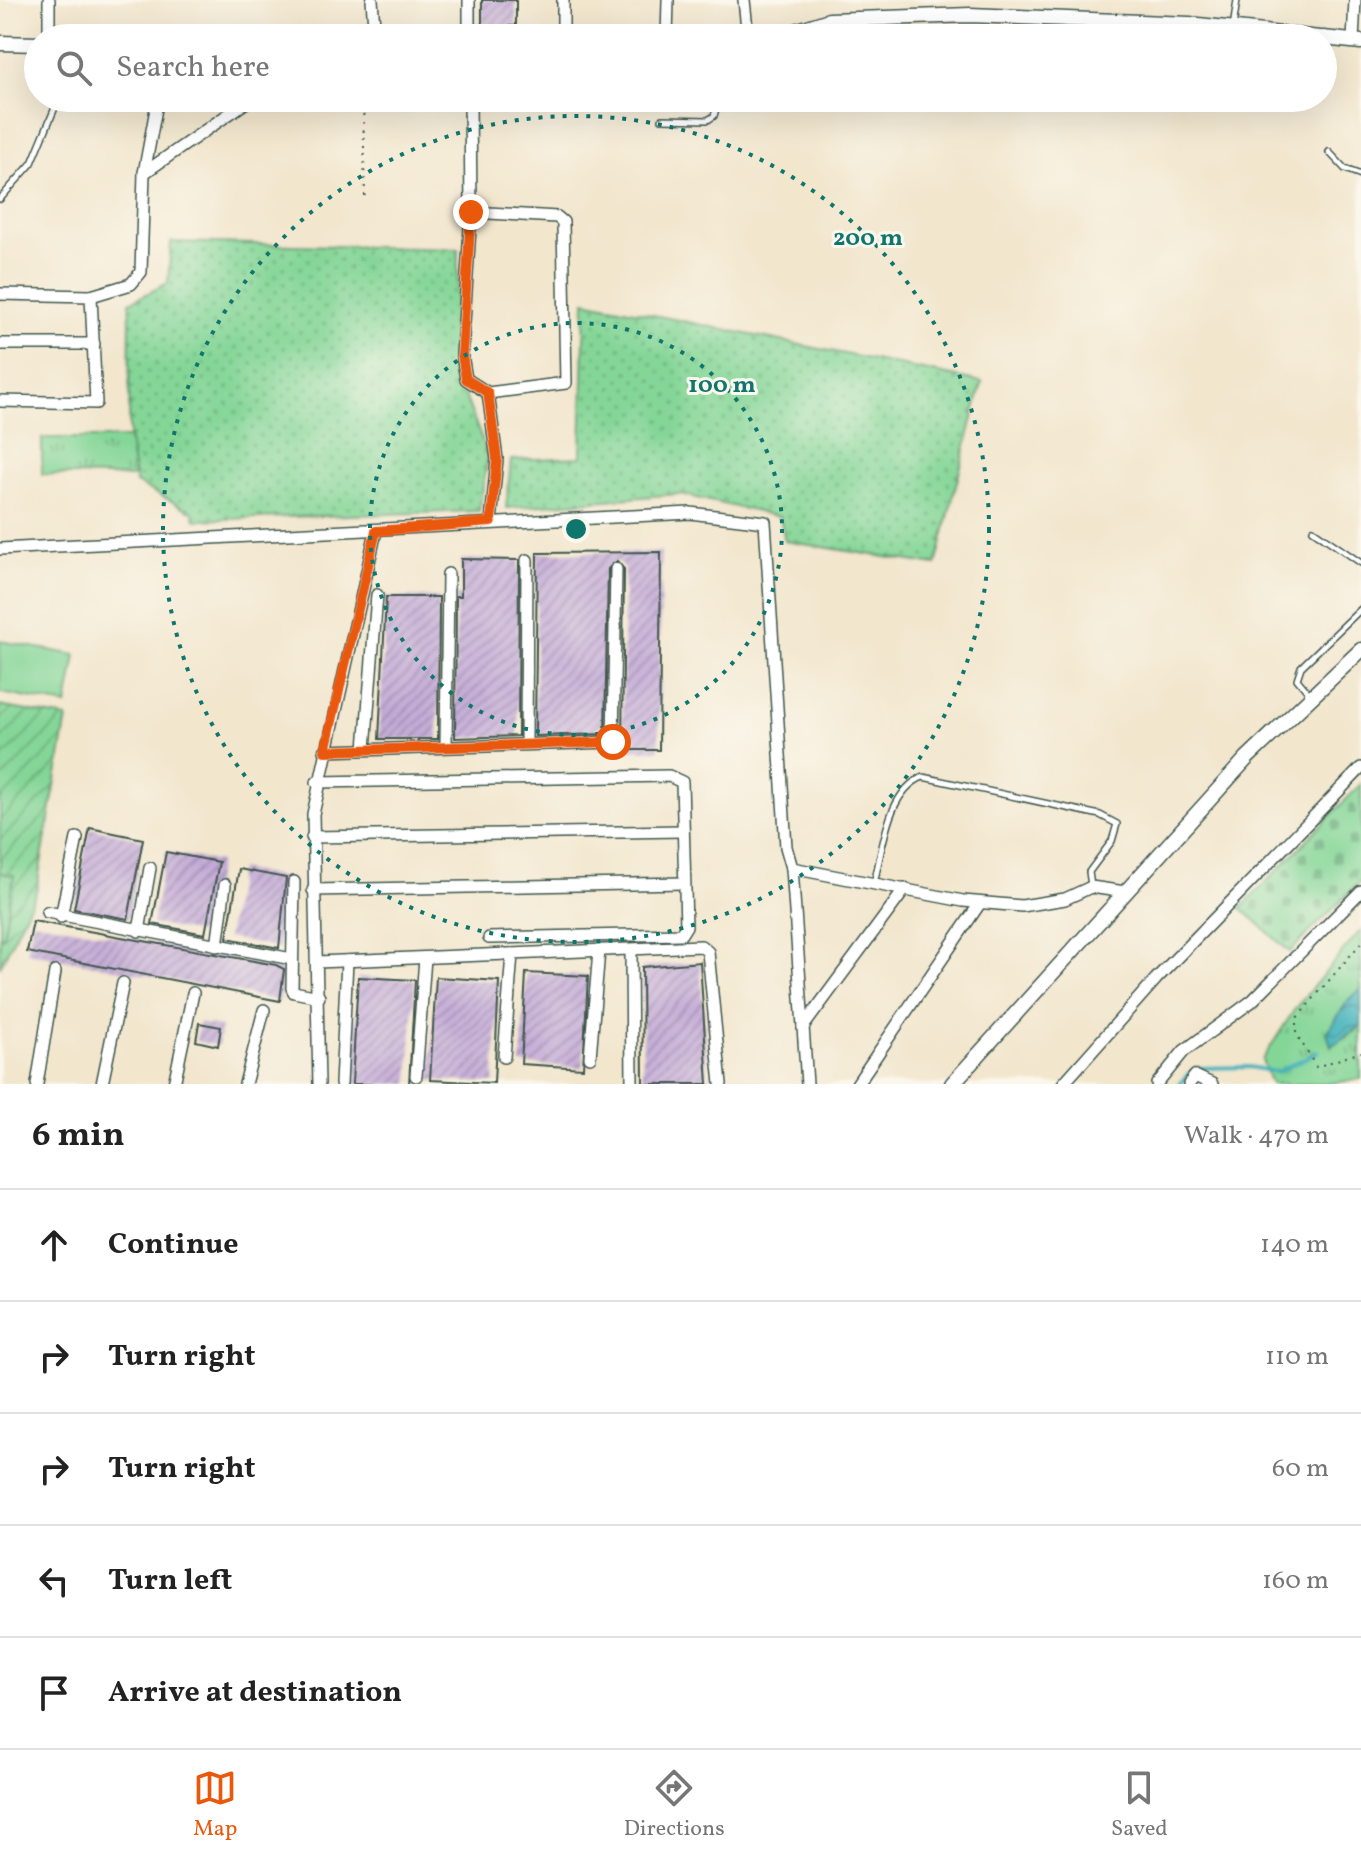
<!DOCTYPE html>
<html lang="en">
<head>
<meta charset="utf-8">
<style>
  :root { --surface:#fff; --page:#f2f2f2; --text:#222; --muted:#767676; --line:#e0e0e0; --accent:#ea580c }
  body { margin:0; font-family:Vollkorn,serif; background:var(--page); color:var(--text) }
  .stop { position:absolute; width:24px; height:24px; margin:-18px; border:6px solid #ea580c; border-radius:50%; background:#fff }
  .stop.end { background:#ea580c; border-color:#fff; box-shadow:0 2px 8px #0008 }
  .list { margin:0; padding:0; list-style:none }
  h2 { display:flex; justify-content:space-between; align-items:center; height:104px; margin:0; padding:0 32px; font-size:34px }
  h2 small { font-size:26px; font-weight:400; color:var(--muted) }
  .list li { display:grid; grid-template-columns:52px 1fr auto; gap:24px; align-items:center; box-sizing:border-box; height:112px; padding:0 32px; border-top:2px solid var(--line) }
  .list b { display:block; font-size:30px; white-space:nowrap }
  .list em { font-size:26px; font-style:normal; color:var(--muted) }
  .icon { flex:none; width:44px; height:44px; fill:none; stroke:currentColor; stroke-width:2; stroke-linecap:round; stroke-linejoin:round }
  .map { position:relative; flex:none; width:1361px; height:1084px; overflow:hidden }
  .search { position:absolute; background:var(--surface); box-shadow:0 8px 32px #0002; left:24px; right:24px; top:24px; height:88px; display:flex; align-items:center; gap:20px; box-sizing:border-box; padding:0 28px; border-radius:44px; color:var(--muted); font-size:30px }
  .sheet { height:664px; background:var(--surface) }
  nav { display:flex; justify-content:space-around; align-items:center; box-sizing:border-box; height:112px; border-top:2px solid var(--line); background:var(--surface); font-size:22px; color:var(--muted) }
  nav a { display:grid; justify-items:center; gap:4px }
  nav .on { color:var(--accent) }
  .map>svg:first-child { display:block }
  .grass { fill:url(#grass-dots); stroke:#528a66; stroke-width:2 }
  .cemetery { fill:url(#cemetery-stones); stroke:#528a66; stroke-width:2 }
  .park { fill:url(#park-tufts); stroke:#528a66; stroke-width:2 }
  .garden { fill:url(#garden-furrows); stroke:#528a66; stroke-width:2 }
  .pitch { fill:#84d697; stroke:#528a66; stroke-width:2 }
  .water { fill:url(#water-waves); stroke:#307878; stroke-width:2 }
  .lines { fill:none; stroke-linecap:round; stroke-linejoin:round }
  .stream { stroke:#42b2bc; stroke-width:4 }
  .building { fill:url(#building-hatch) }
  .service-casing { stroke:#3f564b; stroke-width:8 }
  .minor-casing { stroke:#3f564b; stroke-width:14 }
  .tertiary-casing { stroke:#3f564b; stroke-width:17 }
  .path { stroke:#3f564b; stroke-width:2; stroke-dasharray:2 6; stroke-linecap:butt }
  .service { stroke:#fff; stroke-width:5 }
  .minor { stroke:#fff; stroke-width:11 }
  .tertiary { stroke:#fff; stroke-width:14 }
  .route { stroke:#ea580c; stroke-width:10 }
  .ring { fill:none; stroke:#0f766e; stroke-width:4; stroke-dasharray:4 8 }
  .centre { fill:#0f766e; stroke:#fbf7ec; stroke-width:4 }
  .ring-label { font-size:24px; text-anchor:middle; font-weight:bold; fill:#0f766e; stroke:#fbf7ec; stroke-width:6; stroke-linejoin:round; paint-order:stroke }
</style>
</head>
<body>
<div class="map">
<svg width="1361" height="1084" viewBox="0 0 1361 1084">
  <defs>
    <pattern id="grass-dots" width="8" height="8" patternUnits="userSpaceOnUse" patternTransform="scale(2)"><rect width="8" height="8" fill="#84d697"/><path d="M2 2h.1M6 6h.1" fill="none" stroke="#6baf7c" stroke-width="1.8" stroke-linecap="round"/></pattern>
    <pattern id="cemetery-stones" width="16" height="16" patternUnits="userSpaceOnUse" patternTransform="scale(2)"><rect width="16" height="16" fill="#84d697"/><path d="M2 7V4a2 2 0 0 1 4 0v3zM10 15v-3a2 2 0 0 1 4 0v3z" fill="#6baf7c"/></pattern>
    <pattern id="park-tufts" width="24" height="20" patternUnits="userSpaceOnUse" patternTransform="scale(2)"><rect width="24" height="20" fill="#84d697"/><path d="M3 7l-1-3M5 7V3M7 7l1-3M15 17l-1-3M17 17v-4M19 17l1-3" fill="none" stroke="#6baf7c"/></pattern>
    <pattern id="garden-furrows" width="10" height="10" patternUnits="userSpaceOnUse" patternTransform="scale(2)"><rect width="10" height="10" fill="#84d697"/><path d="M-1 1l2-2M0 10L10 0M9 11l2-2" fill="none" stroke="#6baf7c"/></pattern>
    <pattern id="water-waves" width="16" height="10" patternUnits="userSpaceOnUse" patternTransform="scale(2)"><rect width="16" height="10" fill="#42b2bc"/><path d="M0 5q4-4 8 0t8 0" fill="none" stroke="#37929a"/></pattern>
    <pattern id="building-hatch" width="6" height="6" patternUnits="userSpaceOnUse" patternTransform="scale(2)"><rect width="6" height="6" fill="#c3aad7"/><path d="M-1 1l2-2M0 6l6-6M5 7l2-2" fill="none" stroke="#9e8caf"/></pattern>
  </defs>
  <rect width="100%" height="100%" fill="#fbf7ec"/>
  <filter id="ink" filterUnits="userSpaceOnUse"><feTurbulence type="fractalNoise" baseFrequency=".0125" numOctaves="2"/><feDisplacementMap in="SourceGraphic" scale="16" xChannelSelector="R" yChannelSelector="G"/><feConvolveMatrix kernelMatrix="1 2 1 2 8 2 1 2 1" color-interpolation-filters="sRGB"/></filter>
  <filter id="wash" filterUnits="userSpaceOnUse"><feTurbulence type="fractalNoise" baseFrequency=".006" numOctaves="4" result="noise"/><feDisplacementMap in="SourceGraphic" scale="32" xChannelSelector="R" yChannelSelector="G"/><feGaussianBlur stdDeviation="1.8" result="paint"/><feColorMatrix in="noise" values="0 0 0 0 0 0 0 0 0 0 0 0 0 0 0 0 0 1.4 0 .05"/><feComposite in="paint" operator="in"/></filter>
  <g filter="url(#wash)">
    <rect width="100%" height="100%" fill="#f2e6cd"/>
    <!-- grass -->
    <g class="grass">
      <polygon points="171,242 458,249 456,372 488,456 479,511 195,520 193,512 136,483 129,438 130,302 168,283"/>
      <polygon points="585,301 982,382 936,565 785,541 780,517 679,494 506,508 511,460 581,457"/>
    </g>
    <!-- cemetery -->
    <polygon class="cemetery" points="1361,784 1361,881 1290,952 1241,908"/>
    <!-- park -->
    <g class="park">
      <polygon points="42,438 129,438 134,477 42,474"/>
      <polygon points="1361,930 1361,990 1349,999 1345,1039 1361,1026 1361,1079 1325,1084 1271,1084 1262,1060 1296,1007"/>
    </g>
    <!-- garden -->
    <polygon class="garden" points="0,706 67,718 36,892 0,967"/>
    <!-- pitch -->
    <g class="pitch">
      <polygon points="0,641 76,655 67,705 0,693"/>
      <polygon points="0,873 14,875 3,937 0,936"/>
    </g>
    <!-- water -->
    <polygon class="water" points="1361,990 1361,1026 1331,1046 1327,1033 1349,999"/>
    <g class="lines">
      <!-- stream -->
      <polyline class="stream" points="1179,1084 1196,1068 1249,1067 1277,1072 1317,1052"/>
    </g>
    <g id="blocks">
      <!-- building -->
      <g class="building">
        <rect x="482" y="0" width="34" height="26"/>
        <polygon points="661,552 659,750 622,750 624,569 617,561 608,569 605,734 535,736 537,553"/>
        <polygon points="461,559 519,560 518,736 455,738 456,596 461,596"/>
        <polygon points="386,597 439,597 438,739 379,739"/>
        <polygon points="90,828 143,839 128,919 74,909"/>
        <polygon points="166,852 219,862 205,934 152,924"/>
        <polygon points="239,869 286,878 279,948 227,938"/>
        <polygon points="33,921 276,965 284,969 280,1001 27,952"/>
        <polygon points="700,962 708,1084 643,1084 642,967"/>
        <polygon points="526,973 588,976 583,1068 521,1064"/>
        <polygon points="358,977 415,980 409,1084 352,1084"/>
        <polygon points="436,977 499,981 494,1083 430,1080"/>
        <polygon points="199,1023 221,1027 218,1046 196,1041"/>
      </g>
    </g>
  </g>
  <g filter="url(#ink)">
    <use href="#blocks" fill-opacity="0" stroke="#3f564b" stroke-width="2"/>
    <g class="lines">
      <defs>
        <g id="service">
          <polyline points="1233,28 1237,0"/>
          <polyline points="662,119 708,120 714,116 719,98"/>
          <polyline points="1329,152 1345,169 1361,175"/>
          <polyline points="0,199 32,163 59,98"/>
          <polyline points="1313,530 1361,563"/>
          <polyline points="1312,697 1297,679 1301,667 1361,609"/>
          <path d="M874,883c9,-34 13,-92 49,-106l177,38 17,9 -5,17 -23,31 2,14"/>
        </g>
        <g id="minor">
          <polyline points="49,0 49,38"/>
          <polyline points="372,0 375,38"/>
          <polyline points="469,0 469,38"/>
          <polyline points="744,0 748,38"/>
          <polyline points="563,38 563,0"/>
          <polyline points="667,38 668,0"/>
          <polyline points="1353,41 1355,0"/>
          <polyline points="470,98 471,212 462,355 466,379 488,393 566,383 563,222 557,217 471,212"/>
          <polyline points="144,173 252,98"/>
          <polyline points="0,294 91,296 96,403 0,401"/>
          <polyline points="91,296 131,284 141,272 144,173 158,98"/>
          <polyline points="0,344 94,344"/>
          <polyline points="488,393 497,459 491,522"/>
          <polyline points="0,549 690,513 765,522 786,847 792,868 963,901 1022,906 1065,899 1091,887 1125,892"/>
          <polyline points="526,744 527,560"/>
          <polyline points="446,746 448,574"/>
          <polyline points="365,749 377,595"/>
          <polyline points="325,751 613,742 616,569"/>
          <polyline points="317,782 669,776 682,782 686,926 681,934 489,938"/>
          <polyline points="312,837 683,831"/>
          <polyline points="792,868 807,1084"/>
          <polyline points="294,882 292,988 294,992 319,997"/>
          <polyline points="313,890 684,883"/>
          <polyline points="47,912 292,959"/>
          <polyline points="61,917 77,838"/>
          <polyline points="139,931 150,868"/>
          <polyline points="217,946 225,885"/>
          <polyline points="631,952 632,1084"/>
          <polyline points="317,962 701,946 708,952 721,1084"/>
          <polyline points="803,1027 905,889"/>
          <polyline points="504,1057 512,954"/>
          <polyline points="590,1057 599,951"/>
          <polyline points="416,1076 425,958"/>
          <polyline points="37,1084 55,972"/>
          <polyline points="102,1084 123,983"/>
          <polyline points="174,1084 193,993"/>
          <polyline points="245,1084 264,1010"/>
          <polyline points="319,1084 313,814 376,531"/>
          <polyline points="341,1084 347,961"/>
          <polyline points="857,1084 980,903"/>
          <polyline points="1063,1084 1156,979 1361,768"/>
          <polyline points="1157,1084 1184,1051 1252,1001 1361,891"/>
          <polyline points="1189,1084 1195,1076 1212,1084"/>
        </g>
        <g id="tertiary">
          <polyline points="774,38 829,20 970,15 1189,24 1320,38"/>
          <polyline points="1323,38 1361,42"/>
          <polyline points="0,43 38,44"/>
          <polyline points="952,1084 1247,758 1361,650"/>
        </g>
      </defs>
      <!-- service casing -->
      <use href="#service" class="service-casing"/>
      <!-- minor casing -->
      <use href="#minor" class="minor-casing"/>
      <!-- tertiary casing -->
      <use href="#tertiary" class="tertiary-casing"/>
      <!-- path -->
      <g class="path">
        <polyline points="363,98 365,198"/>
        <polyline points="1361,943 1296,1019 1296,1033 1316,1067 1361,1052"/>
      </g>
      <!-- service -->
      <use href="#service" class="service"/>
      <!-- minor -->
      <use href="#minor" class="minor"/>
      <!-- tertiary -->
      <use href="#tertiary" class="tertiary"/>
    </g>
  </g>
  <g class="lines" filter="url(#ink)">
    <!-- route -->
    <polyline class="route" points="471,212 462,355 466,379 488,393 497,459 491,522 376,531 325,751 613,742"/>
  </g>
  <!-- distance rings -->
  <g class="ring">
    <circle cx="576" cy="529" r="206"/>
    <circle cx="576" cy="529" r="413"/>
  </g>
  <circle cx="576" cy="529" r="12" class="centre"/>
  <g class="ring-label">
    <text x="868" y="245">200 m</text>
    <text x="722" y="392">100 m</text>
  </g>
</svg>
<div class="stop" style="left:613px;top:742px"></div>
<div class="stop end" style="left:471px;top:212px"></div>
<div class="search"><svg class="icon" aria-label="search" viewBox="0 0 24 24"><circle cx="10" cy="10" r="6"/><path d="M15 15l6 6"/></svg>Search here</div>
</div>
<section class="sheet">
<h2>6 min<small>Walk · 470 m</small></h2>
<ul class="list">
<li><svg class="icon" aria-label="ahead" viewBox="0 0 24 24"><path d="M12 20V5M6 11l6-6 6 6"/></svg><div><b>Continue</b></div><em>140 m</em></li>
<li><svg class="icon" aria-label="right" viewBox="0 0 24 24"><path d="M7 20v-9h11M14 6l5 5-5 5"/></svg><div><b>Turn right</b></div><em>110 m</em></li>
<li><svg class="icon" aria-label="right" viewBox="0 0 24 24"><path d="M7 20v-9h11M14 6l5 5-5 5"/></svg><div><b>Turn right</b></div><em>60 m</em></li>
<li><svg class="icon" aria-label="left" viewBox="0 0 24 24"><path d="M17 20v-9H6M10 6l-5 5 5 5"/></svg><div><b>Turn left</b></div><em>160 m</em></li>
<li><svg class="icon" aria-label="arrive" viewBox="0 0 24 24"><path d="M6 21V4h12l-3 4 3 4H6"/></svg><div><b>Arrive at destination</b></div></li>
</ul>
</section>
<nav>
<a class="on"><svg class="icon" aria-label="map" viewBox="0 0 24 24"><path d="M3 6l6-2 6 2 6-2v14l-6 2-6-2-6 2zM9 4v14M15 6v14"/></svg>Map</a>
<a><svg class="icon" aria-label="directions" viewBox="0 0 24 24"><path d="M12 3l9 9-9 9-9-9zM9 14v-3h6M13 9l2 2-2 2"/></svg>Directions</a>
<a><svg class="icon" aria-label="saved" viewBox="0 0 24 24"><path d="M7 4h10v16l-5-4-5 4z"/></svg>Saved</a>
</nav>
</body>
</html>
